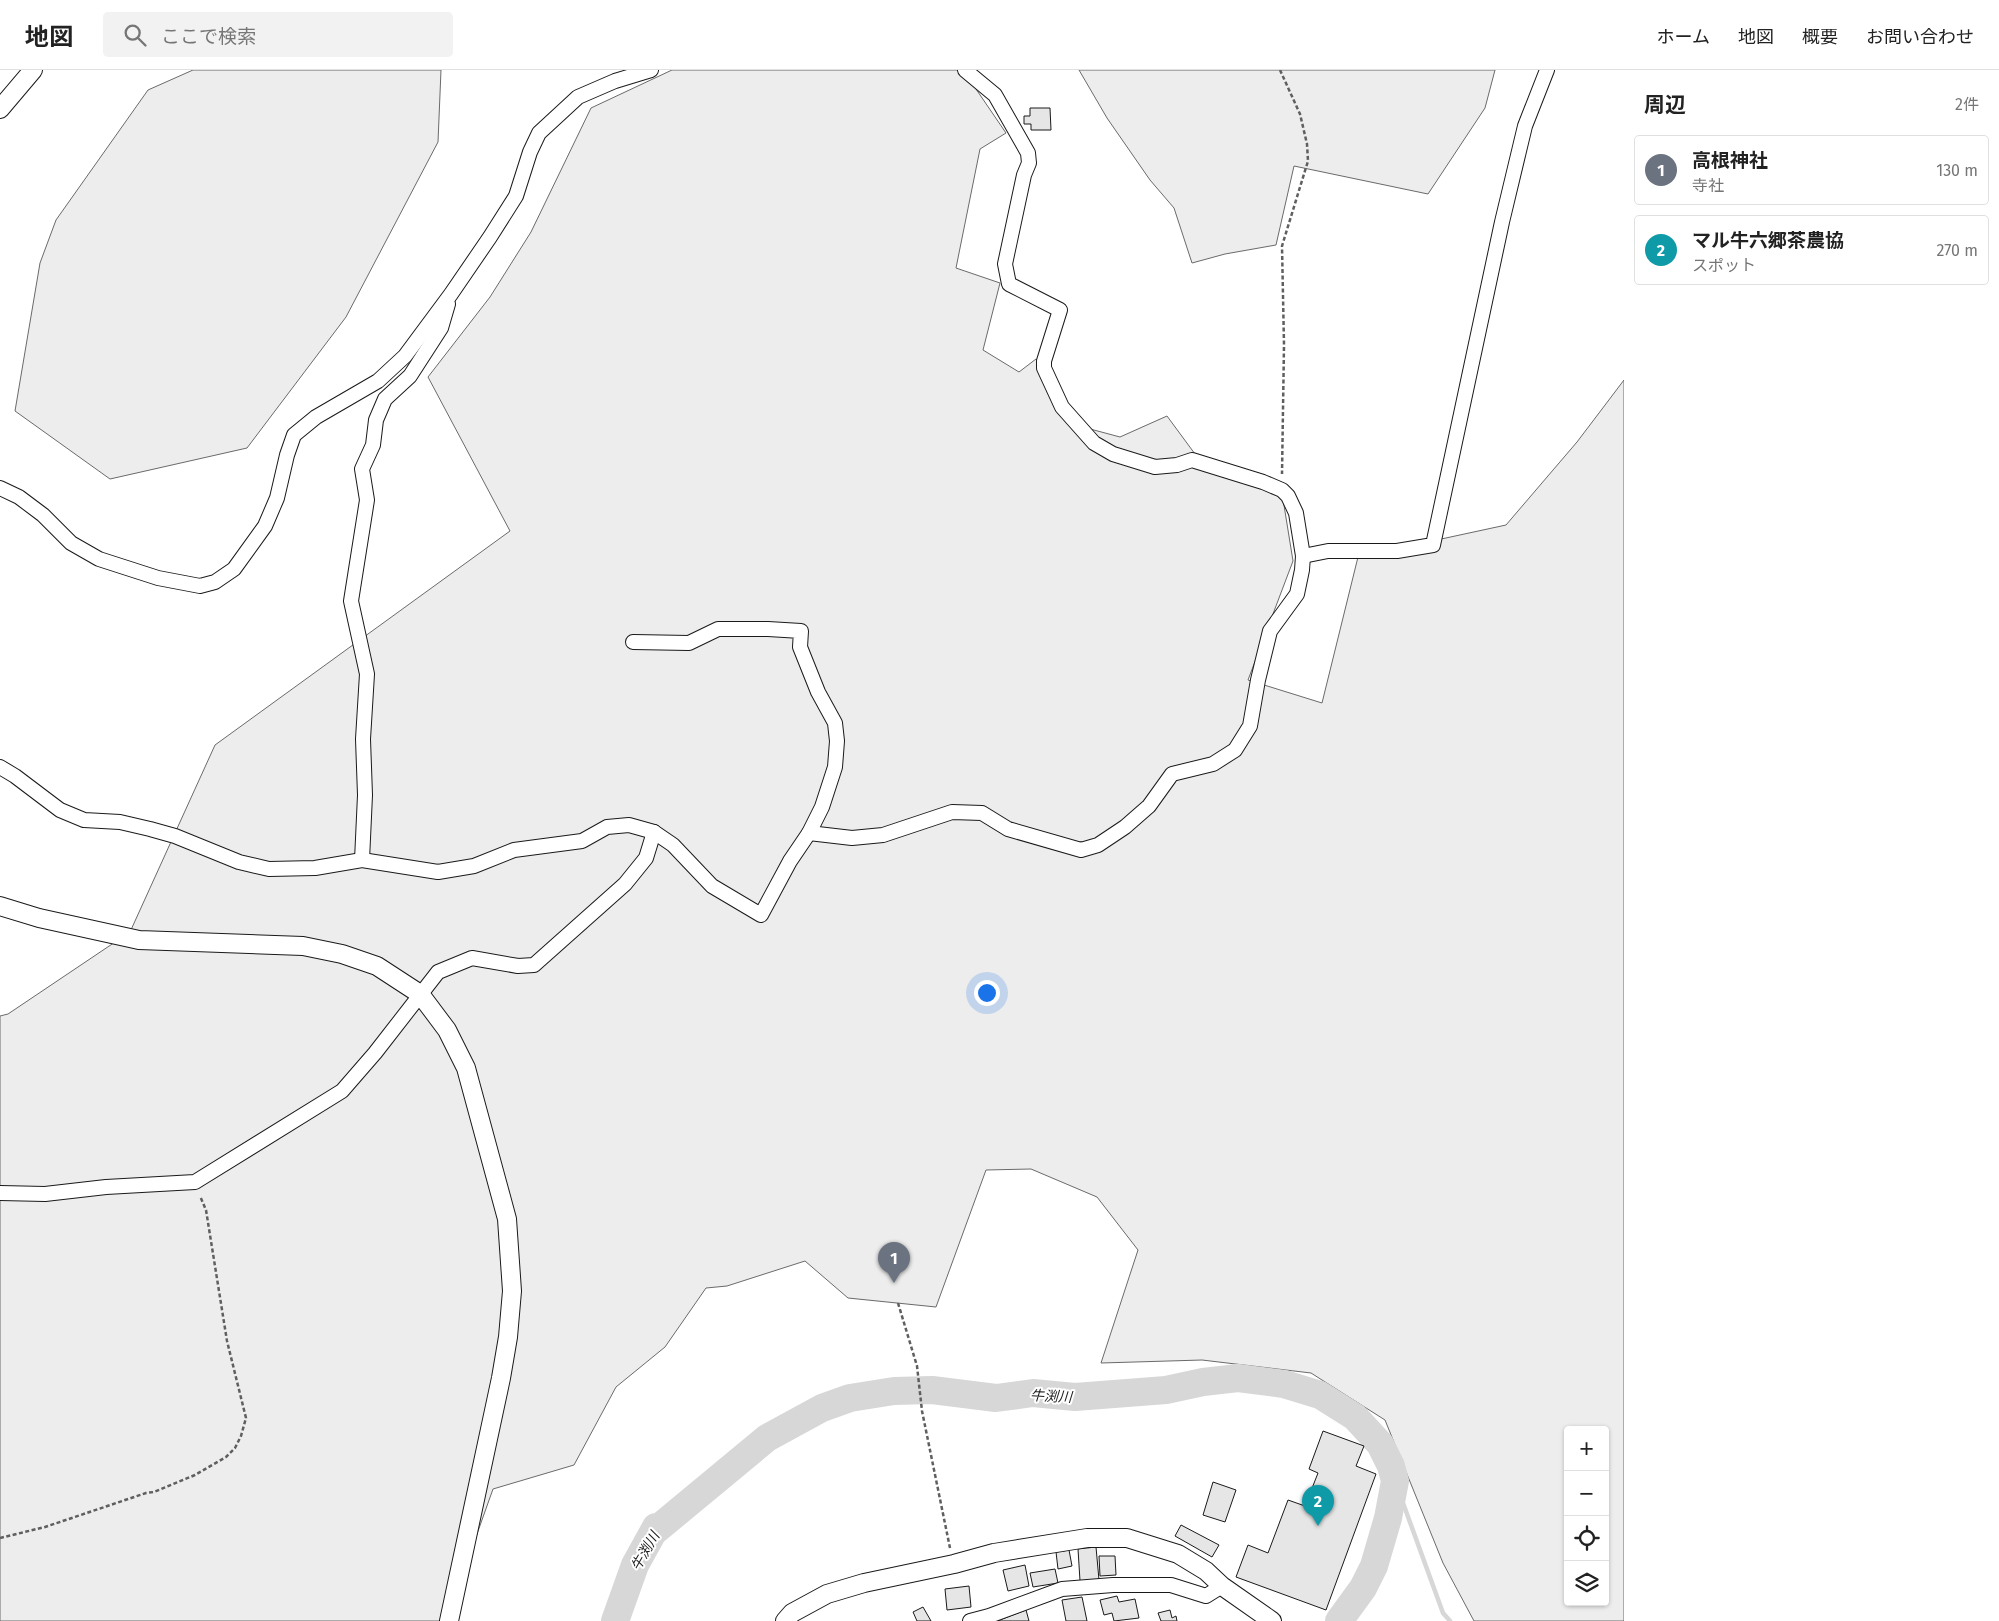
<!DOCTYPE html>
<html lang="ja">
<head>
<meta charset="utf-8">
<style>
  :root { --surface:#fff; --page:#f2f2f2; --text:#222; --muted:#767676; --line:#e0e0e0; --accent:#ea580c }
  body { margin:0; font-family:"Fira Sans","Noto Sans JP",sans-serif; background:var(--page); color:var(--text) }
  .controls { position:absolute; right:15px; bottom:15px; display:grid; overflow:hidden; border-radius:5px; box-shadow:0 1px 4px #0004 }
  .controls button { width:45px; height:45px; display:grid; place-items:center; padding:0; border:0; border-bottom:1px solid var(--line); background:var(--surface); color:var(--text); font:25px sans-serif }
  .you { position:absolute; left:986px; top:922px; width:18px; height:18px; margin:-12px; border:4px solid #fff; border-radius:50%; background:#1a73e8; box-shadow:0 0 0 8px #1a73e833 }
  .badge { display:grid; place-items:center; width:32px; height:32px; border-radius:50%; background:var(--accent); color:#fff; font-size:16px; font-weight:700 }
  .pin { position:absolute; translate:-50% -41px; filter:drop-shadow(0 1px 2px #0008) }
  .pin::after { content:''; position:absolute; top:26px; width:18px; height:15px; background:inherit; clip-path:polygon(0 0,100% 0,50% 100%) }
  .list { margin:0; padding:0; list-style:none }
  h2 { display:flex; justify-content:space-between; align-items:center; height:65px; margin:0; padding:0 20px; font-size:21px }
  h2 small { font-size:16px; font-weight:400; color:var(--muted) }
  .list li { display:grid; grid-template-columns:32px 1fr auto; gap:15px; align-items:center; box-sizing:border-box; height:70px; margin:0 10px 10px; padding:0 10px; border:1px solid var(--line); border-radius:5px }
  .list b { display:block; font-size:19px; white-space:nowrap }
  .list p { margin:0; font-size:16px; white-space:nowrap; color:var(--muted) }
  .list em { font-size:16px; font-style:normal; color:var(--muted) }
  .icon { flex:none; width:28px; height:28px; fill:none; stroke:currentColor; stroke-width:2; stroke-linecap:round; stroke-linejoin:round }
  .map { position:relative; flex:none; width:1624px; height:1551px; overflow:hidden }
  header { display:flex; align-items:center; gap:30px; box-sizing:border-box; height:70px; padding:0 25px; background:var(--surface); border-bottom:1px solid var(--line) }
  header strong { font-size:24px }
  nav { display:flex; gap:28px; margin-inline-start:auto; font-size:18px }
  .search { width:350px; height:45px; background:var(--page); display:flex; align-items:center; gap:12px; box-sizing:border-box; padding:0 18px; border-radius:5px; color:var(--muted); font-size:19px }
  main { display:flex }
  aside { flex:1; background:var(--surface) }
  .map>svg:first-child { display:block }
  .built { fill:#ededed; stroke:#6a6a6a; fill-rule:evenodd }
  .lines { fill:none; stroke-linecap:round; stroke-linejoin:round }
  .stream { stroke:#d7d7d7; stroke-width:4.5 }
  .river { stroke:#d7d7d7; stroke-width:28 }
  .building { fill:#e6e6e6; stroke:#1a1a1a }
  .minor-casing { stroke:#1a1a1a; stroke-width:16 }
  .tertiary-casing { stroke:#1a1a1a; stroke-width:20 }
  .path { stroke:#5f5f5f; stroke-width:2.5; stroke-dasharray:4 2.5; stroke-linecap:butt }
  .minor { stroke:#fff; stroke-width:14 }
  .tertiary { stroke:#fff; stroke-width:18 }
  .labels { text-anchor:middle; stroke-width:4; stroke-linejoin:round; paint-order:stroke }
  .water-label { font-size:14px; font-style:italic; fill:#1a1a1a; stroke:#fff }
</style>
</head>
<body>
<header>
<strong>地図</strong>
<div class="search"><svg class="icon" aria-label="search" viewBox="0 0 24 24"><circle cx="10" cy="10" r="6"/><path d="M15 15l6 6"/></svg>ここで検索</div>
<nav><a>ホーム</a><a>地図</a><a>概要</a><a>お問い合わせ</a></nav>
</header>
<main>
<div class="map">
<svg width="1624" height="1551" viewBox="0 0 1624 1551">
  <rect width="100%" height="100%" fill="#fff"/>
  <!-- built -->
  <g class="built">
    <polygon points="193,0 441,0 438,72 346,247 247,378 110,409 15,341 40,193 56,150 148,20"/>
    <path d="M672,0h291l43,63 -26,16 -24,119 44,15 -17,67 36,22 17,-13 4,12 39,55 41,11 47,-21 28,38 88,45 10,62 -45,119 74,23 36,-146 148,-32 71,-83 47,-62v1241h-150l-31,-58 -58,-143 -74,-47 -109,-13 -101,3 37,-113 -41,-53 -66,-28 -45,1 -50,137 -88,-9 -43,-37 -78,25 -21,2 -41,59 -49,40 -42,78 -81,24 -47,132h-446v-605l8,-2 122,-82 85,-187 295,-214 -82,-154 62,-80 41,-65 60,-124zM1568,1360h37v172h-37z"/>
    <polygon points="1079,0 1495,0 1485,38 1428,124 1294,96 1276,175 1225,184 1192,193 1174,138 1150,110 1107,48"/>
  </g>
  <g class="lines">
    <!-- stream -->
    <polyline class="stream" points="1395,1411 1443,1543 1450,1551"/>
    <!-- river -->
    <polyline class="river" points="615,1551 635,1495 656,1457 656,1460 767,1368 822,1338 850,1328 894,1321 932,1320 996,1328 1033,1323 1075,1327 1166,1320 1203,1312 1238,1308 1284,1314 1320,1325 1355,1347 1380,1374 1391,1396 1395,1411 1388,1448 1374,1496 1363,1518 1339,1551"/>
  </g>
  <!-- building -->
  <g class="building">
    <polygon points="1030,38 1050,38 1051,60 1031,60 1031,54 1024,54 1024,46 1030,46"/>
    <polygon points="1323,1361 1364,1376 1356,1396 1376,1404 1326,1540 1236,1507 1248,1475 1268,1483 1288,1430 1305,1436 1318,1403 1309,1399"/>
    <polygon points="1213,1412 1236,1420 1225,1452 1203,1445"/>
    <polygon points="1181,1455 1219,1475 1212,1487 1175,1466"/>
    <polygon points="1096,1477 1099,1510 1080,1511 1078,1479"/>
    <polygon points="1069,1480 1072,1496 1058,1499 1056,1482"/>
    <polygon points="1099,1486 1115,1486 1116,1505 1100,1506"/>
    <polygon points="1025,1495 1029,1516 1008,1521 1003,1500"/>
    <polygon points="1055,1499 1058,1513 1033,1517 1030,1503"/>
    <polygon points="969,1516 971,1537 947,1540 945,1519"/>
    <polygon points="1117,1526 1119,1532 1135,1529 1139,1548 1114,1551 1112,1543 1104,1545 1100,1530"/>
    <polygon points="1082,1527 1087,1551 1066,1551 1062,1530"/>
    <polygon points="923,1537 931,1551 917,1551 913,1542"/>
    <polygon points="1026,1540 1029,1551 997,1551"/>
    <polygon points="1170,1540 1172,1548 1176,1546 1177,1551 1161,1551 1158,1543"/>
  </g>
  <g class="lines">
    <defs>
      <g id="minor">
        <polyline points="0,418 19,427 43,445 71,473 99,489 158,508 200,516 215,512 234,499 265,456 277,428 287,385 294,365 316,347 378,311 405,286 451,224 490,167 516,126 530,82 539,63 578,27 615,11 651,0"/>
        <polyline points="1303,486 1328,481 1397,481 1433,475 1502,152 1525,56 1547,0"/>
        <polyline points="0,697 15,706 60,740 84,750 120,752 150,759 175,766 239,792 269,799 315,798 362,790 438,802 474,796 514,780 582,771 607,757 629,755 654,762 673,775 712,816 761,845 790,791 809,763 822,737 835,697 837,671 835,653 818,622 800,577 801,561 768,559 718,559 689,573 633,572"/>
        <polyline points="809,763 852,768 883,765 952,742 982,743 1008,759 1081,780 1098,775 1125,757 1149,736 1172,704 1213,694 1235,680 1250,656 1258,610 1270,561 1297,524 1302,500 1303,486 1296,443 1288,426 1282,420 1263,412 1192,390 1177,395 1155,397 1113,384 1094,373 1062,337 1044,298 1044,291 1060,240 1009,214 1005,194 1024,105 1029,93 1028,83 995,25 965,0"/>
        <polyline points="362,790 365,725 363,669 367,604 351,531 367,430 362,399 373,375 376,350 385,329 410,306 441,258 448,234"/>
        <polyline points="0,1123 45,1124 106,1117 195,1112 342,1021 375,983 438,902 472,888 518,896 534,895 625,814 646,788 654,762"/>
        <polyline points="970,1551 989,1546 1062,1519 1113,1515 1171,1515 1206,1526 1222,1516"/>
      </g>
      <g id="tertiary">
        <polyline points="0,39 33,0"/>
        <polyline points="0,836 39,848 139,870 303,876 342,884 377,896 420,924 447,960 466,998 507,1149 512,1221 508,1267 501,1308 449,1551"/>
        <polyline points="785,1551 792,1543 827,1524 864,1513 954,1494 994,1483 1087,1468 1127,1468 1178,1484 1206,1501 1222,1516 1272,1551"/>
      </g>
    </defs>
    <!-- minor casing -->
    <use href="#minor" class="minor-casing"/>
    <!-- tertiary casing -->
    <use href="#tertiary" class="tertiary-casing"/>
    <!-- path -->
    <g class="path">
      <polyline points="1280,0 1300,44 1307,74 1308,91 1282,176 1284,275 1282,404"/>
      <polyline points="898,1233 917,1296 922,1341 950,1478"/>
      <polyline points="0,1468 45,1457 146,1423 154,1422 195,1405 226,1387 235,1378 241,1366 246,1348 227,1271 206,1140 200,1126"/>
    </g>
    <!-- minor -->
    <use href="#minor" class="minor"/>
    <!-- tertiary -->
    <use href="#tertiary" class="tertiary"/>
  </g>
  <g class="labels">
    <!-- water labels -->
    <g class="water-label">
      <text transform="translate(1051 1326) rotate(3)" y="5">牛渕川</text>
      <text transform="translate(645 1481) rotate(-60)" y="5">牛渕川</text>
    </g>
  </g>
</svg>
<div class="controls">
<button>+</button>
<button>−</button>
<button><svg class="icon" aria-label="locate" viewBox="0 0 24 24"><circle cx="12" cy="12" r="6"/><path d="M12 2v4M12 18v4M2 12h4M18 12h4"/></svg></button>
<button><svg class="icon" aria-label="layers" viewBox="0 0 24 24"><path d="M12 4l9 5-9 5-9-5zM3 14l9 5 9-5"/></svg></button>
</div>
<div class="you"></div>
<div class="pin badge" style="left:894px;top:1213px;background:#6b7280">1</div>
<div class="pin badge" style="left:1318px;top:1456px;background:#0f9aa8">2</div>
</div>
<aside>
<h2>周辺<small>2件</small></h2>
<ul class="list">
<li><span class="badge" style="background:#6b7280">1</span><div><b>高根神社</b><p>寺社</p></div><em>130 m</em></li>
<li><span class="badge" style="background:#0f9aa8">2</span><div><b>マル牛六郷茶農協</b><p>スポット</p></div><em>270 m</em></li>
</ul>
</aside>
</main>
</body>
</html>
